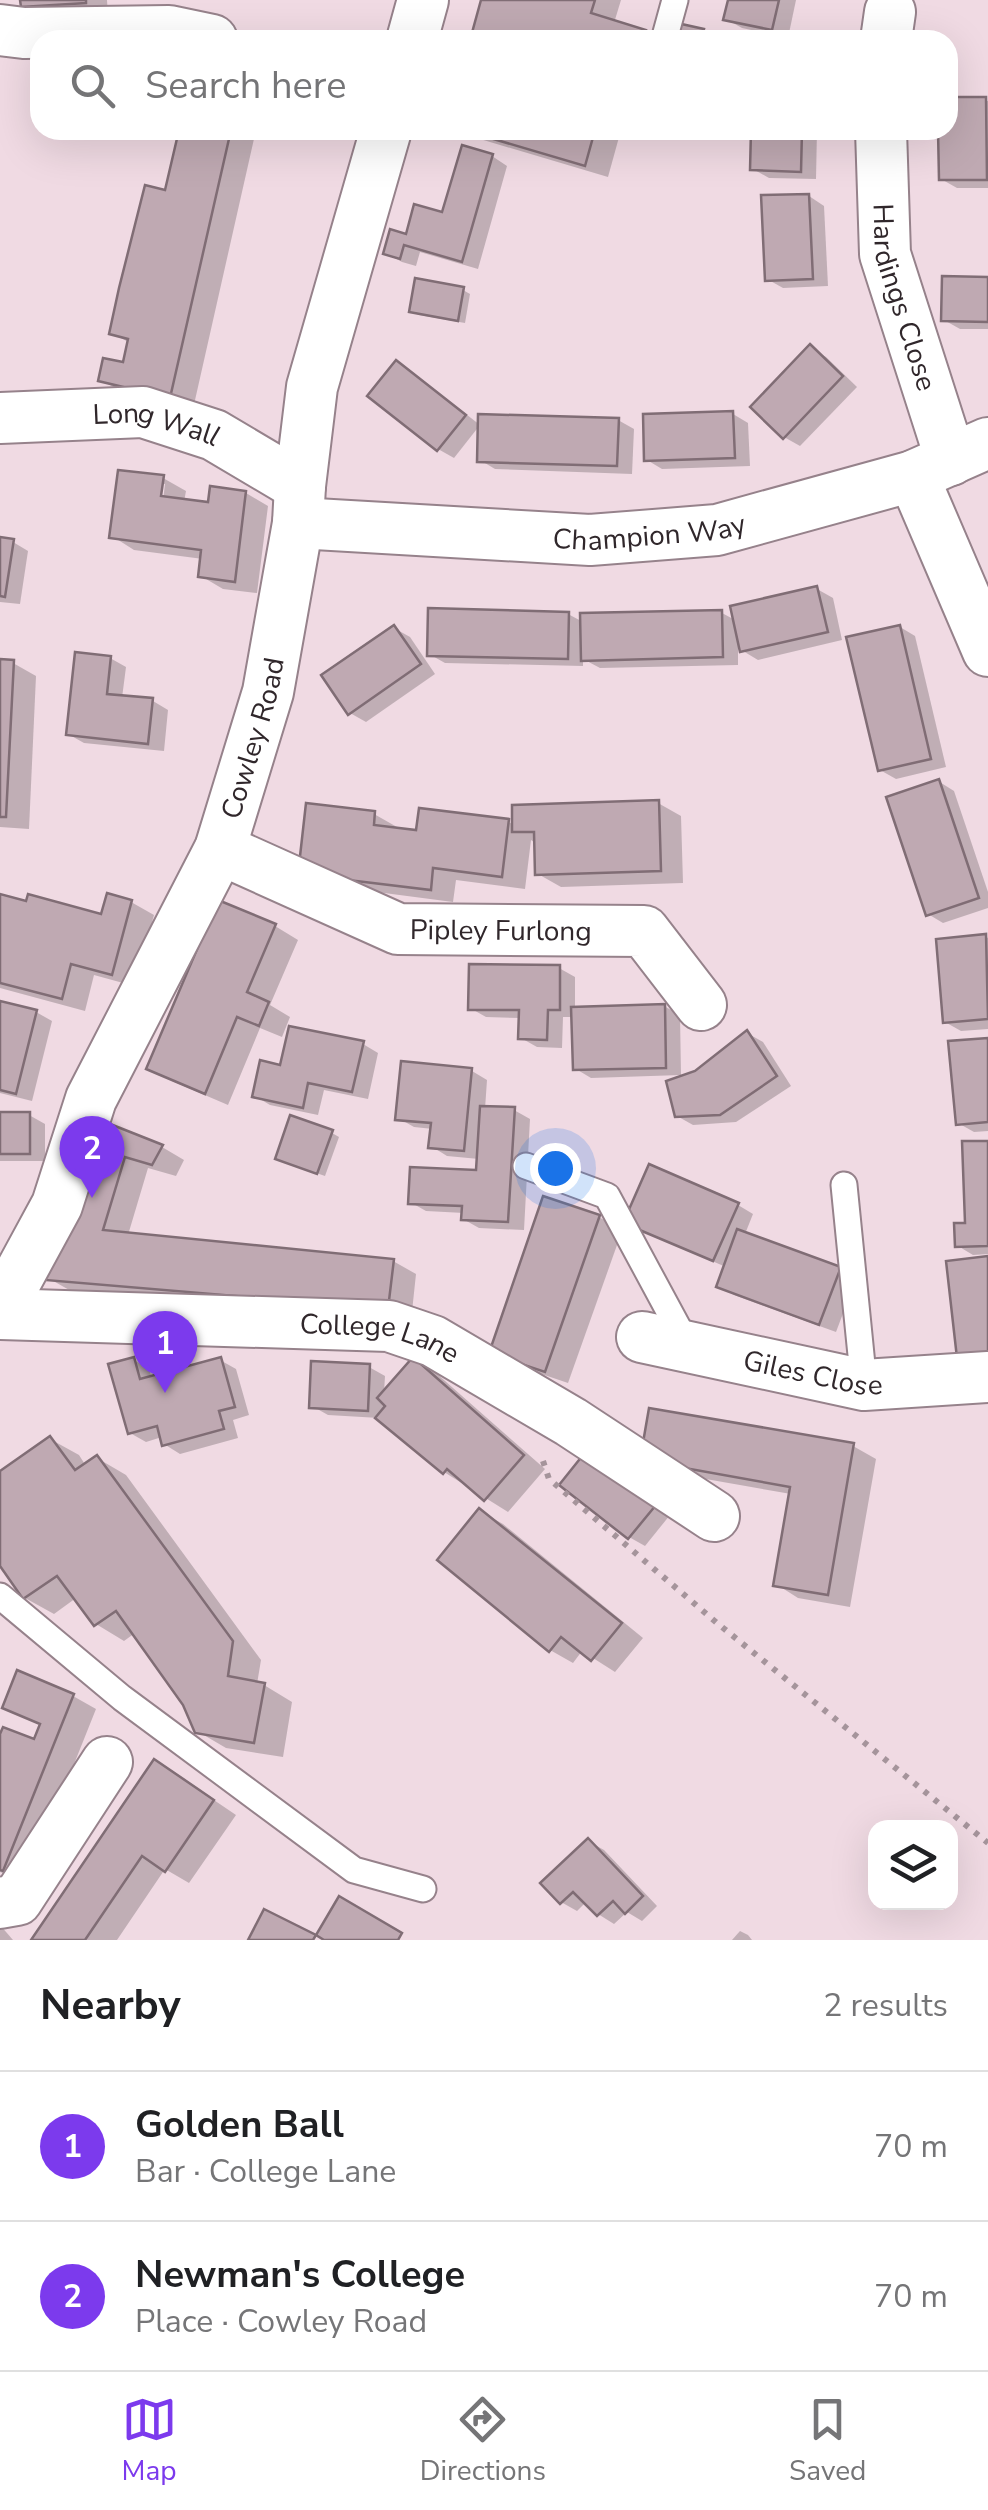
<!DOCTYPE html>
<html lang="en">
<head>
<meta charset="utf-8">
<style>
  :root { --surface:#fff; --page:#f6f6f6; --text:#202124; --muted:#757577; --line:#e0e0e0; --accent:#7c3aed }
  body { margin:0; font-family:"Nunito Sans",sans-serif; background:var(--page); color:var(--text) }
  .controls { position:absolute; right:30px; bottom:30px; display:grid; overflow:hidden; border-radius:20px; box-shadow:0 10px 40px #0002 }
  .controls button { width:90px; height:90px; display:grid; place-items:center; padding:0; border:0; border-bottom:2px solid var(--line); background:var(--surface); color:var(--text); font:50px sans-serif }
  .you { position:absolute; left:555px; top:1168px; width:35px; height:35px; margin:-25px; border:8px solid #fff; border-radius:50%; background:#1a73e8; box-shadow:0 0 0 15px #1a73e833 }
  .badge { display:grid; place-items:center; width:65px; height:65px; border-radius:50%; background:var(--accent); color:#fff; font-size:32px; font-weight:700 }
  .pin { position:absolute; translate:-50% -82px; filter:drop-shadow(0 2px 5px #0008) }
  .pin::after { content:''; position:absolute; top:52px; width:35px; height:30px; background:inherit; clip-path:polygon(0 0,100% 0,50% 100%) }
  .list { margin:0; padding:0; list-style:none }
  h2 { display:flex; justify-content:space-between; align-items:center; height:130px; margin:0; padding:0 40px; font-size:42px }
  h2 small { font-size:32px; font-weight:400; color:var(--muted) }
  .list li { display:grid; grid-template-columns:65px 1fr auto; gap:30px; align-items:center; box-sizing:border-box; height:150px; padding:0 40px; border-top:2px solid var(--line) }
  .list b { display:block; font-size:38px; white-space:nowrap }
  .list p { margin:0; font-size:32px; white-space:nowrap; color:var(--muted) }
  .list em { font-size:32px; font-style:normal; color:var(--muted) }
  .icon { flex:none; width:55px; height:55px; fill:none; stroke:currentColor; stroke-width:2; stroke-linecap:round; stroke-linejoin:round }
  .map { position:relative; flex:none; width:988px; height:1940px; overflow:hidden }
  .search { position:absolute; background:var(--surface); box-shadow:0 10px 40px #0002; left:30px; right:30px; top:30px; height:110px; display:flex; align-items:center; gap:25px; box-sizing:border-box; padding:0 35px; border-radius:30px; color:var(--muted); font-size:38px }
  .sheet { height:430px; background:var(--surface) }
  nav { display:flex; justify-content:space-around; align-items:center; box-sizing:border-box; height:140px; border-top:2px solid var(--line); background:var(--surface); font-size:28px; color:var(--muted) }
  nav a { display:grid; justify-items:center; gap:5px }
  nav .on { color:var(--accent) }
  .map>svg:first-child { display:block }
  .shadow { fill:#0003; fill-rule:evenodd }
  .building { fill:#bfa9b2; stroke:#806d75; stroke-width:2.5 }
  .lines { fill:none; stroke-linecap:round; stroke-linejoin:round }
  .lane-casing { stroke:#96828b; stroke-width:29 }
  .street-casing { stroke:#96828b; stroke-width:54 }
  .path { stroke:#a5949b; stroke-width:6; stroke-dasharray:5 8; stroke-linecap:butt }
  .lane { stroke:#fff; stroke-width:25 }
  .street { stroke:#fff; stroke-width:50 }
  .labels { text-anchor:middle; stroke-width:10; stroke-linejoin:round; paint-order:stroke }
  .street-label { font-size:28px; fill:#30272b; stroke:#f0dae3 }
</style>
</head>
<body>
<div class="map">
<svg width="988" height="1940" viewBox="0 0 988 1940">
  <rect width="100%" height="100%" fill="#f0dae3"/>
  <!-- shadow -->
  <g class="shadow">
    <polygon points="23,0 107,0 108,15 46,19 23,6"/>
    <polygon points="484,0 621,0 614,23 645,32 659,40 472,40"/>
    <polygon points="730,0 796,0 788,38 742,28 726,19"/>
    <polygon points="948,99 988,101 988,188 957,188 941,179 941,130 948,130"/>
    <polygon points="181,130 256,130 193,409 124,393 101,380 125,365 130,343 112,333 167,193"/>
    <polygon points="459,130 621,130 608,177 470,136"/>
    <polygon points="659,130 689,130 687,138"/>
    <polygon points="754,130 817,130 816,179 769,178 753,169"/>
    <polygon points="492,156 507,166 478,269 420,252 416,266 402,262 386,253 408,237 444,215"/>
    <polygon points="809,196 824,206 828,286 783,288 767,279"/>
    <polygon points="988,279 988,329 960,329 944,320"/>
    <polygon points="463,290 470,294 465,323 419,315 411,311"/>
    <polygon points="810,348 826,357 857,387 800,446 784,437"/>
    <polygon points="396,363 412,372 480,425 454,458 438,449"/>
    <polygon points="733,414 748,423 750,466 662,469 647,460"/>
    <polygon points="618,420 634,429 632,474 495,469 480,460"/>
    <path d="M163,478l23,13 -2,11 26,3 36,-12 22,13 -11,87 -34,-4 -22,-13 2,-17 -69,-9 -22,-14zM160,484h5l-3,25z"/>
    <polygon points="0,540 13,542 28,551 20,604 0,602"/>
    <polygon points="817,589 833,598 842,640 758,660 738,648 738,665 600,668 583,659 583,666 445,663 429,654 568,614 583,622 722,613 735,620"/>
    <polygon points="900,627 915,636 946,767 896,779 880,770"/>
    <polygon points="394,628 410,637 435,674 366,722 350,713"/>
    <polygon points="110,658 126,667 122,698 153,701 168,710 164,751 84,743 68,734"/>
    <polygon points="0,662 13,663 36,676 29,829 0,827"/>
    <polygon points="938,781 954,791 988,892 988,908 943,923 928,914"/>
    <polygon points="658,803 681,816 683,883 561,887 538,874 537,844 531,840 525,889 456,880 453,902 323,885 374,814 397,827 397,830 418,833 508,822 515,825"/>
    <polygon points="0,897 102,917 131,902 154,915 134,986 94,975 85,1011 0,988"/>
    <polygon points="219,903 275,926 298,940 270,1005 290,1017 282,1037 260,1028 228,1105 172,1081 149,1068"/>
    <polygon points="986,937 988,938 988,1029 961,1031 945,1022"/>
    <polygon points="559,968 575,977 575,1009 664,1006 680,1015 681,1075 591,1078 576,1069 574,1017 563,1017 562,1048 537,1047 521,1038 521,1018 486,1017 470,1008"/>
    <polygon points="0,1003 36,1012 52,1021 32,1101 0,1093"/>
    <polygon points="747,1033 763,1042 791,1086 736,1122 693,1125 677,1116 697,1073"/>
    <polygon points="988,1040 988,1131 974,1132 958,1123"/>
    <polygon points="363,1044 378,1053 368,1099 324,1090 318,1115 270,1105 255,1096 282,1068"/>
    <polygon points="472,1071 487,1080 485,1109 514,1110 530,1119 524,1230 479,1228 463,1219 464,1213 426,1211 410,1202 478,1173 479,1159 447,1156 431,1146 433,1129 414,1127 398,1118"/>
    <polygon points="0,1115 29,1115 45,1124 45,1161 0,1161"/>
    <polygon points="96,1122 162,1147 184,1160 176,1176 148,1168 128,1235 393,1261 416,1274 411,1321 71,1291 48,1278"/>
    <polygon points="332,1133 339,1137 325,1176 285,1162"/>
    <polygon points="988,1143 988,1254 973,1255 958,1246 968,1226"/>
    <polygon points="738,1205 753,1214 745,1234 840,1270 856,1279 836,1332 734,1295 719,1286 726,1267 642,1231"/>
    <polygon points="599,1217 622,1231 568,1383 515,1365"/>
    <polygon points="134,1360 149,1369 152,1379 220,1360 236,1369 249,1415 233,1420 238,1438 180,1454 164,1444 162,1437 146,1442 130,1433"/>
    <polygon points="413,1360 436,1373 545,1469 508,1512 444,1472 379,1418 328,1415 312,1406 369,1367 385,1376 384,1393"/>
    <polygon points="50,1439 79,1455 86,1466 97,1458 126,1475 261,1660 257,1684 264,1685 292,1702 283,1757 226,1748 197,1731 186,1704 135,1633 124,1641 96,1624 76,1598 54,1614 25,1598 0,1562 0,1474"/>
    <polygon points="853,1446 876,1459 850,1607 798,1598 776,1584 791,1494 666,1472 643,1458"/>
    <polygon points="587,1454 670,1515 645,1546 629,1537 563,1485"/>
    <polygon points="480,1511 503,1524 643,1638 615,1672 582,1651 573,1663 550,1650"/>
    <polygon points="73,1696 96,1709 27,1882 0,1872 0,1741 36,1742 42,1726 5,1707"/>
    <polygon points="177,1775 236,1815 189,1883 165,1869 117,1940 34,1940"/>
    <polygon points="588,1841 604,1850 657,1906 642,1921 627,1912 614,1924 598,1914 586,1902 577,1911 561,1902"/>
    <polygon points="0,1925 13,1940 0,1940"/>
    <polygon points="740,1931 748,1935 752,1940 732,1940"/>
  </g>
  <!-- building -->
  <g class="building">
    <polygon points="20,0 86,0 86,3 21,7"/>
    <polygon points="481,0 595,0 591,13 646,30 643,40 470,40"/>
    <polygon points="728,0 779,0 772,30 723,20"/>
    <polygon points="677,23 704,29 701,40 674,40"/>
    <polygon points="948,97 986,97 987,180 939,180 938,130 948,130"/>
    <polygon points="179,130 231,130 170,398 98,381 103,358 123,362 128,339 109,334 119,288 145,185 165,190"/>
    <polygon points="463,130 595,130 585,166"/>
    <polygon points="751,130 802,130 801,172 750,170"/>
    <polygon points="462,145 493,154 462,262 404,245 400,259 383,254 390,229 406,234 414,204 442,212"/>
    <polygon points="809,194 813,279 765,281 761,195"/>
    <polygon points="942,276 988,277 988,322 941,321"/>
    <polygon points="415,278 464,287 458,321 409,312"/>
    <polygon points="810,344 843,376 783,439 750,407"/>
    <polygon points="396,360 466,415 437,451 367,396"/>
    <polygon points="733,411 735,458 644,461 643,414"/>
    <polygon points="478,414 619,418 617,466 477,462"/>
    <polygon points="118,470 164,475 161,496 208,502 210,486 246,491 235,582 198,577 201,550 109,538"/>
    <polygon points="0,537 14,539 5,597 0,596"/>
    <polygon points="817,586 828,632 740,652 730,606"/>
    <polygon points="428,608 569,612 568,659 427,656"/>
    <polygon points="722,610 723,657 581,661 580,613"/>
    <polygon points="394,625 421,664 348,715 321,675"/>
    <polygon points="900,625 931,759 878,771 846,637"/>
    <polygon points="75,652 111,656 107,694 153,698 148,744 66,735"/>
    <polygon points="0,659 14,660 6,817 0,817"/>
    <polygon points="939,779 979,898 926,916 886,797"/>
    <polygon points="659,800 661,871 535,875 534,832 512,832 512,805"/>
    <polygon points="306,803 375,811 374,825 416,830 419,808 509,819 502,877 433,868 431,890 298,874"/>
    <polygon points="107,893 132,900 112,975 71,964 62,999 0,983 0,894 26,901 28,894 101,914"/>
    <polygon points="218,900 276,924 247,992 269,1002 259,1026 237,1017 205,1094 146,1069"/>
    <polygon points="986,934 988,1019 943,1023 936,939"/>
    <polygon points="469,964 560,965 560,1010 548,1010 547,1040 518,1039 519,1010 468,1010"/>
    <polygon points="0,1001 37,1010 16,1094 0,1090"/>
    <polygon points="665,1004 666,1068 573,1070 571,1007"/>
    <polygon points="289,1026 364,1041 352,1092 308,1083 303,1108 252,1097 260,1060 280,1065"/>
    <polygon points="747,1030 777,1076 720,1115 675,1117 666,1081 695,1071"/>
    <polygon points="988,1038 988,1122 956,1125 948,1041"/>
    <polygon points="401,1061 472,1068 464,1151 428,1148 431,1123 395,1120"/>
    <polygon points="480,1106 515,1107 508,1222 461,1220 462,1206 408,1204 410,1167 476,1170"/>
    <rect x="0" y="1112" width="30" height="42"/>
    <polygon points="290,1115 333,1130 317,1174 275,1159"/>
    <polygon points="95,1118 163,1145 152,1165 125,1157 103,1230 394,1259 388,1309 45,1280"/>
    <polygon points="962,1141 988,1141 988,1246 955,1247 954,1223 965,1223"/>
    <polygon points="649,1164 739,1203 713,1261 623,1223"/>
    <polygon points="543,1196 600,1215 545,1372 489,1353"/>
    <polygon points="737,1229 841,1267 819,1325 716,1287"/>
    <polygon points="988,1256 988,1354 957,1358 946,1261"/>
    <polygon points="134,1357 140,1379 221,1357 235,1407 219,1411 224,1429 162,1446 157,1426 128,1434 108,1364"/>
    <polygon points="413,1357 524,1455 484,1501 447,1469 443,1474 375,1418 385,1406 377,1398"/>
    <polygon points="311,1361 370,1364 368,1411 309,1408"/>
    <polygon points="649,1408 854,1443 828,1595 773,1586 790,1487 640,1460"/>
    <polygon points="50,1436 75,1470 97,1455 233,1641 228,1676 265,1683 254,1743 195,1733 183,1705 116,1611 94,1626 57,1576 23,1599 0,1566 0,1471"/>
    <polygon points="587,1450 656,1505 628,1539 559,1485"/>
    <polygon points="479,1508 622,1623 591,1661 561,1637 549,1652 437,1560"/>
    <polygon points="17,1670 74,1694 3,1871 0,1870 0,1734 3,1727 34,1739 40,1724 2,1708"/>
    <polygon points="154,1759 214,1800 165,1872 142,1856 85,1940 31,1940"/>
    <polygon points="588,1838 643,1896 625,1914 613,1901 597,1916 573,1892 560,1904 540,1883"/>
    <polygon points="339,1896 402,1933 398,1940 324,1940 316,1935"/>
    <polygon points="264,1909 316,1935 313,1940 248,1940"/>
  </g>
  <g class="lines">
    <defs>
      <g id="lane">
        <polyline points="664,40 675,0"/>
        <polyline points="526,1166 607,1196 689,1348"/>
        <polyline points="844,1185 864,1385"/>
        <polyline points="0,1596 122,1698 354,1870 423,1889"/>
      </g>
      <g id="street">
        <polyline points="0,30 24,33 169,31 212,40"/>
        <polyline points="412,40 423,0"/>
        <polyline points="886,40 890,12"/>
        <path id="s1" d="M881,130l4,124 66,206"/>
        <path id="s2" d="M0,418l143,-6 71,23 86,51"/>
        <polyline points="913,476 988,651"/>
        <path id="s3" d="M298,523l292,17 127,-10 196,-54 75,-33"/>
        <path id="s4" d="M220,849l178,80 246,2 57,74"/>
        <path id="s5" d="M0,1310l57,-105 34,-106 129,-250 48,-157 30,-169 2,-37 12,-99 74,-257"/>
        <path id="s6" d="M0,1314l389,12 44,15 138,81 143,94"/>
        <path id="s7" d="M642,1337l222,48 124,-8"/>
        <polyline points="0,1903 17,1900 107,1762"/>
      </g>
    </defs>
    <!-- lane casing -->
    <use href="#lane" class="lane-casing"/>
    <!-- street casing -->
    <use href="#street" class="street-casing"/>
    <!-- path -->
    <polyline class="path" points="543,1461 549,1479 717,1623 988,1843"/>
    <!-- lane -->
    <use href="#lane" class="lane"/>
    <!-- street -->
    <use href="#street" class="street"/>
  </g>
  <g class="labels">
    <!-- street labels -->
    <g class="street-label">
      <text dy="10" stroke="none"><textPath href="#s1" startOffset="170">Hardings Close</textPath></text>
      <text dy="10" stroke="none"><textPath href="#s2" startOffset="158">Long Wall</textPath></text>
      <text dy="10" stroke="none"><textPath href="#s3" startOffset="352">Champion Way</textPath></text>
      <text dy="10" stroke="none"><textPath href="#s5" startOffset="628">Cowley Road</textPath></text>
      <text dy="10" stroke="none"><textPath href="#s4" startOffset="298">Pipley Furlong</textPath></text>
      <text dy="10" stroke="none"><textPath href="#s6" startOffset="382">College Lane</textPath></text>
      <text dy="10" stroke="none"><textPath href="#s7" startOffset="175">Giles Close</textPath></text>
    </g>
  </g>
</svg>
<div class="controls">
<button><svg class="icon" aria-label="layers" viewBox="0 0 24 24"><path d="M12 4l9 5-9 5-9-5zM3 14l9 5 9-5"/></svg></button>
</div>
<div class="you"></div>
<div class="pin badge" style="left:165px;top:1393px">1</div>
<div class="pin badge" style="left:92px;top:1198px">2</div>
<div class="search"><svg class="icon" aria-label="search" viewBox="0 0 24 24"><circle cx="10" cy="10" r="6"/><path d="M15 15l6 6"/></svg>Search here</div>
</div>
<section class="sheet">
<h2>Nearby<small>2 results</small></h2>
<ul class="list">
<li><span class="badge">1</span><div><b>Golden Ball</b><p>Bar · College Lane</p></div><em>70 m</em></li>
<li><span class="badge">2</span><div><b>Newman's College</b><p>Place · Cowley Road</p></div><em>70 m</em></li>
</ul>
</section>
<nav>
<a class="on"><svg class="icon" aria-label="map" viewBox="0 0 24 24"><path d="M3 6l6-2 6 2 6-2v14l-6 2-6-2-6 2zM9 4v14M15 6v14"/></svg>Map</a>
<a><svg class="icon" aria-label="directions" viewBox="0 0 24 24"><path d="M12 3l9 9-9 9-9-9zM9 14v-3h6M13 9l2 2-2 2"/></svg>Directions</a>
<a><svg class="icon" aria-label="saved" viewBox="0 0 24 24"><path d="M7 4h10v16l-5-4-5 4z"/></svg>Saved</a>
</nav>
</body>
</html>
